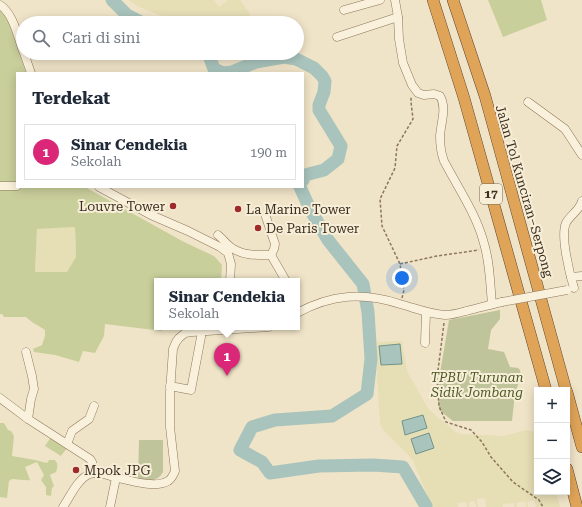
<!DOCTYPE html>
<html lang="id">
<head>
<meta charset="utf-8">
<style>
  :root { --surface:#fff; --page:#f6f6f7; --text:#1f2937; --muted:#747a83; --line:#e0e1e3; --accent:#db2777 }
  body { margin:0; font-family:"Roboto Serif",serif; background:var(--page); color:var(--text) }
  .controls { position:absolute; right:12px; bottom:12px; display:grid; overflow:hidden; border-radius:0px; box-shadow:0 2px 10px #0003 }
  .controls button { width:36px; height:36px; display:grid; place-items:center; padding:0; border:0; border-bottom:1px solid var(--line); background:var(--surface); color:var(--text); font:20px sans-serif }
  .you { position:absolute; left:402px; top:278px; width:14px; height:14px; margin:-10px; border:3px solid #fff; border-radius:50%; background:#1a73e8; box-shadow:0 0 0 6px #1a73e833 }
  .badge { display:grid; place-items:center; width:26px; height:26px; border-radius:50%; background:var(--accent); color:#fff; font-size:13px; font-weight:700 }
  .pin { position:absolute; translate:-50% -33px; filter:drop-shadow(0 1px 2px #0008) }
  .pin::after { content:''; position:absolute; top:21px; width:14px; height:12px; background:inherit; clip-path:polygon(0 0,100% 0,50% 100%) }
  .popup { position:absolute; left:154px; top:278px; width:146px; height:52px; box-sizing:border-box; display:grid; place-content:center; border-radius:0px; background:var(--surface); filter:drop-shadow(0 1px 3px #0005); font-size:13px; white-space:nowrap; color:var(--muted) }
  .popup b { font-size:15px; color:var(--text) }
  .popup::after { content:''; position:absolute; left:50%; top:100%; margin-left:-8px; border:8px solid transparent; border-top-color:var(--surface) }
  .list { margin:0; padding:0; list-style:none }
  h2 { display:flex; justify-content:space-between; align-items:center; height:52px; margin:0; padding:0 16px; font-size:17px }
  h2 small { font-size:13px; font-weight:400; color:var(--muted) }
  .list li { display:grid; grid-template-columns:26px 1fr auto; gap:12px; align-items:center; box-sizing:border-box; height:56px; margin:0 8px 8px; padding:0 8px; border:1px solid var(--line); border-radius:0px }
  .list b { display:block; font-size:15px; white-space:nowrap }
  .list p { margin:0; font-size:13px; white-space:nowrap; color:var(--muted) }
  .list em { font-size:13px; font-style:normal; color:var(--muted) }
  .icon { flex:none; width:22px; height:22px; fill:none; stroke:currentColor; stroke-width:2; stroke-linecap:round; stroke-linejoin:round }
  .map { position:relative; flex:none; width:582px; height:507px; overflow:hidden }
  .search { position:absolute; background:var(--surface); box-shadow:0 2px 10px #0003; left:16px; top:16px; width:288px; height:44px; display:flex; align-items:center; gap:10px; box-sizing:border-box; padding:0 14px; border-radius:22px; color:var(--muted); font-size:15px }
  .panel { position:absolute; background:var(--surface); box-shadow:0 2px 10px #0003; left:16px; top:72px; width:288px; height:116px; border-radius:0px }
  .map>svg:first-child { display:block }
  .farmland { fill:#e6deb5 }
  .green { fill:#c9cf9b; fill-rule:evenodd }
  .cemetery { fill:#bfc49a }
  .water { fill:#a9c4bc; stroke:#6f938a }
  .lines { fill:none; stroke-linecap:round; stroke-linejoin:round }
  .river { stroke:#a9c4bc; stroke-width:13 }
  .minor-casing { stroke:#8d765c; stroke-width:9 }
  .highway-casing { stroke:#5b4430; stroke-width:12 }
  .path { stroke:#8d765c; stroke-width:1.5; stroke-dasharray:3 2; stroke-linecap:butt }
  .minor { stroke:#faf1dc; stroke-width:8 }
  .highway { stroke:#e0a458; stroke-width:11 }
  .minor-bridge-casing { stroke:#8d765c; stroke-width:9; stroke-linecap:butt }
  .minor-bridge { stroke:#faf1dc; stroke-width:8 }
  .poi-dot { fill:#9e2a2b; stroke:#f7eed8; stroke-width:1.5 }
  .labels { text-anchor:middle; stroke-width:4; stroke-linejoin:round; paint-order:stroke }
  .shield { fill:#f7eed8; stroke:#756857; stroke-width:1 }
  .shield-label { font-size:12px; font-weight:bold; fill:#3d2e20 }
  .street-label { font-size:13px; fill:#3d2e20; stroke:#f7eed8 }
  .poi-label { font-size:13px; fill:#3d2e20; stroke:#f7eed8; text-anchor:start }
  .park-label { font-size:13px; font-style:italic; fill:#4d5a26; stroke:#f7eed8 }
</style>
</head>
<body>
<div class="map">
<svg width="582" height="507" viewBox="0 0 582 507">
  <rect width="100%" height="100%" fill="#f0e4c8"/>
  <!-- farmland -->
  <g class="farmland">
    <polygon points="129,0 215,0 214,1 219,7 228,0 240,0 248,11 254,23 179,23 137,6"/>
    <polygon points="75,227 76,257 67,272 35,272 37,229"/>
    <polygon points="402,341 407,371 429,410 456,432 461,434 504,436 526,430 537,432 537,492 556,492 560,507 536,507 534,500 527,502 528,507 526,507 525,501 516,503 517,507 514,507 514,503 503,504 503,507 486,507 485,498 477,499 478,507 476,507 475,501 469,502 469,507 467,507 466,502 458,503 458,507 432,507 413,461 409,456 383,430 380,423 377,375 377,342"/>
  </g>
  <!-- green -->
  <g class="green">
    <polygon points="488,0 541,0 547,20 503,37"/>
    <path d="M0,10l4,3 4,7 18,53h-9v114h68l99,55 30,14 8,9 -1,16h-64v46h4l1,4 -57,-7 -1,12 -9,17 -12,-2 -4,11 -24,-7 -21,-3 -1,-3 9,-4 3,-9v-6c-7,-5 -13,-7 -19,-13h-22l-2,-3h-2zM75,227l1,30 -9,15h-32l2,-43z"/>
    <path d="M0,423h4l4,7 3,1 3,5 -2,20 23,4 12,3 2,-3h6c3,4 3,7 1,12l-6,3 4,11 -2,2 -1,8 -5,-1v-8l-5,-7 3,-5 -7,-13 -12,5 5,13c-4,1 -13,-1 -18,-1l-3,2 -2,17 -7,-1z"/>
    <polygon points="51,437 67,448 61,456 45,446"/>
  </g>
  <!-- cemetery -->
  <g class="cemetery">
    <polygon points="500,310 500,319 491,330 488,349 504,352 510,367 518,368 520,370 521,377 515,393 512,421 453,421 439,410 437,391 449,320"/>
    <path d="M139,440h24v32c-5,10 -16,9 -25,8z"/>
  </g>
  <!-- water -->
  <g class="water">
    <polygon points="400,344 402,364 381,365 379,346"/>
    <polygon points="423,415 427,428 405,435 402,421"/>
    <polygon points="429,433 434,448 416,454 411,439"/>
  </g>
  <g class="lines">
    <!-- river -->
    <g class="river">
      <polyline points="112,0 127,15 143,23"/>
      <polyline points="208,53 214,69 223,73 232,72 256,62 284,57 296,59 314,68 322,76 325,81 324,92 319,105 319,110 341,146 338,159 324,170 305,175 303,180"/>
      <polyline points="300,187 310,209 328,240 363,284 368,312 371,359 367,394 332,416 275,420 252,427 240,450 262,462 270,473 319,466 373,465 403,467 426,506 426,507"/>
    </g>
    <defs>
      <g id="minor">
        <path d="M395,0l3,17 1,22 4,24 9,22 6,8 6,2 10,-1 6,2c7,12 1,26 0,40 0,8 1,17 4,25 13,25 32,53 39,79 7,21 7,43 9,64"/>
        <path d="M0,5c13,8 18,32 23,46"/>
        <polyline points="344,10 380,0"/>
        <polyline points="337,37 398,17"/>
        <polyline points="24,53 31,73"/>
        <polyline points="528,102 565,129 582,155"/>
        <polyline points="0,186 17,186"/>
        <polyline points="99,187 151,215 188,231 220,247 228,253 231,264 230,281"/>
        <polyline points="266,217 275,244 274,249 271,255"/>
        <path d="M218,235c5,4 9,10 14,13 12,8 25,7 39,7l15,26"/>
        <polyline points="571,277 582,276"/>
        <path d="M574,288c-4,-13 -14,-52 -8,-65 4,-8 14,-13 16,-22"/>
        <path d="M297,313c35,-19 66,-21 103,-9 15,4 29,10 45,11 7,0 14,-2 21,-4 12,-3 23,-6 36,-9"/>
        <polyline points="425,343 426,312"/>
        <polyline points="26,352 32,376 34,389 31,399 28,419"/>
        <polyline points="170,386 191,390 201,337 201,332"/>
        <polyline points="0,398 28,419 90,459 92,462 94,473"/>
        <polyline points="67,444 72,431 89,419 94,406"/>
        <path d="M63,507c7,-10 15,-29 27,-33 8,-3 17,1 24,3 14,3 41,12 54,4 4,-2 5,-6 7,-10l-5,-44v-35l3,-43 3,-7 3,-4 6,-5 7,-1 77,-5"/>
        <polyline points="110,507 116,478"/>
      </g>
      <g id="highway">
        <polyline points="433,0 464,98 546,390"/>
        <polyline points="453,0 485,96 566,390"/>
        <polyline points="567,392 582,447"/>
        <polyline points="567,469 577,507"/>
      </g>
    </defs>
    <!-- minor casing -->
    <use href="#minor" class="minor-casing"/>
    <!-- highway casing -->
    <use href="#highway" class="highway-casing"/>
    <!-- path -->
    <g class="path">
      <polyline points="400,264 437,256 479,250"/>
      <polyline points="402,298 404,290 400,264 382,226 380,199 395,168 397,146 413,119 411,102 411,96"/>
      <polyline points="444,323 437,378 439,406 446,422 471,430 482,442 491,457 513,482 539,500 543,507"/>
    </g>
    <!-- minor -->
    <use href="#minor" class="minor"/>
    <!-- highway -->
    <use href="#highway" class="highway"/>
    <defs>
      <polyline id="minor-bridge" points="502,302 567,290"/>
    </defs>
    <!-- minor-bridge casing -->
    <use href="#minor-bridge" class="minor-bridge-casing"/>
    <!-- minor-bridge -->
    <use href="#minor-bridge" class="minor-bridge"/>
  </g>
  <!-- markers -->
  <g class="poi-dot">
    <circle cx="173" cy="206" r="4"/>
    <circle cx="238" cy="209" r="4"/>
    <circle cx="258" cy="228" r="4"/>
    <circle cx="76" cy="470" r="4"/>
  </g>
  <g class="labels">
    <!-- shield labels -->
    <rect class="shield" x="480" y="184" width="22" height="20" rx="3"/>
    <g class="shield-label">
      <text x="491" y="198">17</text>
    </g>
    <!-- street labels -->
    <g class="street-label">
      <text transform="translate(525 191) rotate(74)" y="5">Jalan Tol Kunciran–Serpong</text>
    </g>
    <!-- poi labels -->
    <g class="poi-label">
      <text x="165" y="211" text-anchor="end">Louvre Tower</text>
      <text x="246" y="214">La Marine Tower</text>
      <text x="266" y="233">De Paris Tower</text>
      <text x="84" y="475">Mpok JPG</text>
    </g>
    <!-- park labels -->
    <g class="park-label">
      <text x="477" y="382">TPBU Turunan<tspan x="477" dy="15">Sidik Jombang</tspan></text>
    </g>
  </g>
</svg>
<div class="controls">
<button>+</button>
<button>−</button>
<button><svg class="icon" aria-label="layers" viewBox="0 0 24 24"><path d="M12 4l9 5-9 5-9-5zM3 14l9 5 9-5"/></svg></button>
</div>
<div class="you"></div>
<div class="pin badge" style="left:227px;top:376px">1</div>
<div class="popup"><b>Sinar Cendekia</b>Sekolah</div>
<div class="search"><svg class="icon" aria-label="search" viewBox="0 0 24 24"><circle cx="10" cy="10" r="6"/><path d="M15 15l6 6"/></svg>Cari di sini</div>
<section class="panel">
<h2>Terdekat<small></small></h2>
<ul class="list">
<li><span class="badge">1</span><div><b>Sinar Cendekia</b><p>Sekolah</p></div><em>190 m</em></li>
</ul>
</section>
</div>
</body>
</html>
